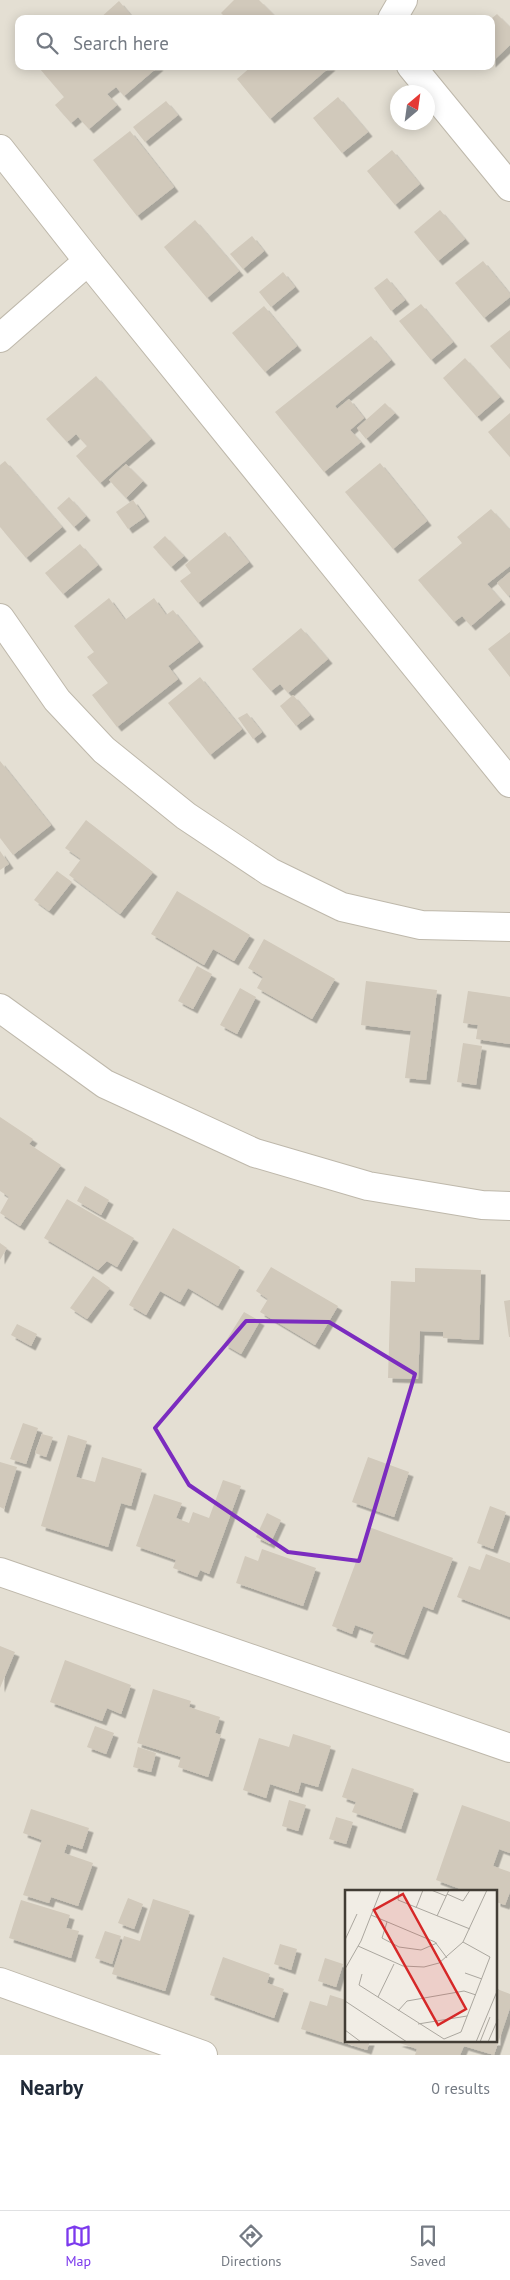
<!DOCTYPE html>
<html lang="en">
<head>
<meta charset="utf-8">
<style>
  :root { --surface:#fff; --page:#f6f6f7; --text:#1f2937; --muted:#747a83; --line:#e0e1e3; --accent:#7c3aed }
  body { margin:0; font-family:"PT Sans",sans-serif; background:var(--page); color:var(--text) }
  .compass { position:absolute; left:390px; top:85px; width:45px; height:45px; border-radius:50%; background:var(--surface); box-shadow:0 2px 12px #0003; rotate:29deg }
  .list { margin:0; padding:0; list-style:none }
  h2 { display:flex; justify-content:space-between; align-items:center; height:65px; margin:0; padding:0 20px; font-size:21px }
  h2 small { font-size:16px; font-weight:400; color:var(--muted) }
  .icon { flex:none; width:28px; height:28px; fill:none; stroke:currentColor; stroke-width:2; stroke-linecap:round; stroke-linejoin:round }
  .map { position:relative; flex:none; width:510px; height:2055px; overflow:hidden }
  .search { position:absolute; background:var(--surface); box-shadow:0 2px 12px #0003; left:15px; right:15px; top:15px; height:55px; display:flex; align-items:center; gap:12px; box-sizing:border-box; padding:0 18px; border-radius:10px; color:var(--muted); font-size:19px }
  .sheet { height:155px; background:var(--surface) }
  nav { display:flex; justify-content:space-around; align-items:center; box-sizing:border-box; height:70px; border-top:1px solid var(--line); background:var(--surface); font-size:14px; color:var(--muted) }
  nav a { display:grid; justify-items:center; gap:2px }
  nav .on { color:var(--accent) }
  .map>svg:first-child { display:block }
  .residential { fill:#e4dfd3; fill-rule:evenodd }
  .building { fill:#d1c9bb; filter:url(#shadow) }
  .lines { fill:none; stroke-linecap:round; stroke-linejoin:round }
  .minor-casing { stroke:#beb8ab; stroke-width:30 }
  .minor { stroke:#fff; stroke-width:28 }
  .marked { fill:none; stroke:#7b2cbf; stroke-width:4; stroke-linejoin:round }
  .inset-road { fill:none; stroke:#aba79f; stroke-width:1 }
  .view { fill:#d62828; fill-opacity:0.15; stroke:#d62828; stroke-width:2.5 }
  .inset-edge { fill:none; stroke:#423d35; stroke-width:2.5 }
</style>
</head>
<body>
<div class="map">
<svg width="510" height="2055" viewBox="0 0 510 2055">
  <defs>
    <filter id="shadow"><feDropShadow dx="4.5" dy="4.5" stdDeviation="0" flood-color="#0004"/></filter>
  </defs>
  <rect width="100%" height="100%" fill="#f1ede5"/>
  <!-- residential -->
  <path class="residential" d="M0,0h510v2055h-510zM19,19h472v47h-472zM398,92h30v30h-30zM346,1891h150v150h-150z"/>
  <!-- building -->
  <g class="building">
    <polygon points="234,0 259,0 278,19 227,19 221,13"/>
    <polygon points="119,1 134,19 99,19"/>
    <polygon points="497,14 510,27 510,45 491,63 491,19"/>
    <polygon points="44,66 159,66 124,96 116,87 107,94 117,105 89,129 78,117 71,123 55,105 64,97 40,69"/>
    <polygon points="252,66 331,66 270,119 237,79"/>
    <polygon points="338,97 368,132 342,153 313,118"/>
    <polygon points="166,101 178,115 145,142 133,127"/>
    <polygon points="130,131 174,187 137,216 93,160"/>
    <polygon points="392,150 420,184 395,205 367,171"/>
    <polygon points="440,210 465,239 438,261 414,232"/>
    <polygon points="195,220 239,271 207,298 164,247"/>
    <polygon points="252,236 264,251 243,269 230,254"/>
    <polygon points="483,261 510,294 510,297 484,318 455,283"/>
    <polygon points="283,272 295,287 271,307 259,292"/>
    <polygon points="387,278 405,300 391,311 374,288"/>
    <polygon points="421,304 453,342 431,360 399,321"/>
    <polygon points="264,306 297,346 265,372 232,333"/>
    <polygon points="510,330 510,369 490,346"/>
    <polygon points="371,336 391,360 335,406 337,409 349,399 364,418 350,430 361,442 324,472 275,412"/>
    <polygon points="465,358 500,397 477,417 443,378"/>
    <polygon points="96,376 151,439 100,483 76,456 87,446 76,434 67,442 46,419"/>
    <polygon points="385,403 395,413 366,439 357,428"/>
    <polygon points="510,413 510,457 488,432"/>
    <polygon points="5,461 62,527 26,558 0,527 0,465"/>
    <polygon points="380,463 427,521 393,549 345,492"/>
    <polygon points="126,464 143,481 126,498 109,480"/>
    <polygon points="69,497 86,516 74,527 57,508"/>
    <polygon points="133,500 145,517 128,529 116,512"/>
    <polygon points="491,509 510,530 510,566 487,584 501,600 471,626 462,616 454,622 418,580 462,543 457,537"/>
    <polygon points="225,532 249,562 198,603 180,581 191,573 185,565"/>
    <polygon points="165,536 184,556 171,567 153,547"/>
    <polygon points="80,544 98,565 63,594 45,573"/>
    <polygon points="510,572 510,595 508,596 497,583"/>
    <polygon points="109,598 125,620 154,598 166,615 173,610 199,642 168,666 178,679 117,727 92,695 108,683 87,657 94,652 74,626"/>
    <polygon points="301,628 328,659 288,693 280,684 271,691 252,669"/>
    <polygon points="510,632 510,677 488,649"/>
    <polygon points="200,677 242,729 210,755 168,703"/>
    <polygon points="293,695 310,715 296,726 280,706"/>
    <polygon points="247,713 262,732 253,739 238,718"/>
    <polygon points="0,761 51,825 13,855 0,838"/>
    <polygon points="86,820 153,872 120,914 69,875 81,859 65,848"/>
    <polygon points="0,851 9,864 0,870"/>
    <polygon points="57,871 72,882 49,911 34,900"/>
    <polygon points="177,891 250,935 234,961 213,949 204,965 151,934"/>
    <polygon points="264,939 335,979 312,1019 257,988 263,977 248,968"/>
    <polygon points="197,966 212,974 193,1009 178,1001"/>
    <polygon points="366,981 437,990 426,1080 405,1078 411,1031 361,1025"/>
    <polygon points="240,988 256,997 237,1034 220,1025"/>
    <polygon points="468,991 510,997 510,1044 476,1039 478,1025 463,1023"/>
    <polygon points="463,1043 482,1046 476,1085 457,1082"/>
    <polygon points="0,1117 33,1139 29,1144 61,1165 20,1226 0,1213 9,1197 0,1191"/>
    <polygon points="85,1186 109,1200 101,1215 77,1201"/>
    <polygon points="67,1199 134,1238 117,1267 107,1261 98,1270 44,1238"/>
    <polygon points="173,1228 240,1267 218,1306 188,1288 180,1302 160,1291 146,1315 129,1305"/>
    <polygon points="0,1243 7,1248 0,1260"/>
    <polygon points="271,1267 338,1306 315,1345 260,1312 268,1299 256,1291"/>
    <polygon points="415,1268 481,1270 479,1340 443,1338 443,1332 420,1331 418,1379 388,1378 391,1281 415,1282"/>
    <polygon points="93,1276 110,1288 87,1319 70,1308"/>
    <polygon points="510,1300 510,1337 509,1337 504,1301"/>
    <polygon points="244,1312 260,1321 241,1354 224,1344"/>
    <polygon points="17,1324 37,1334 31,1346 11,1335"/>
    <polygon points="23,1423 38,1428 26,1464 10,1459"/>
    <polygon points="42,1434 53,1437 46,1457 35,1453"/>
    <polygon points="68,1435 87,1441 76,1477 95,1482 102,1457 142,1469 131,1506 121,1503 108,1547 41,1526"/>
    <polygon points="368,1457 409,1472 394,1517 352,1502"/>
    <polygon points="0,1462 17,1467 4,1509 0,1507"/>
    <polygon points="223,1480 241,1486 209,1574 200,1570 197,1577 173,1568 176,1560 136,1546 154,1494 182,1503 176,1518 189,1523 193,1512 209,1518"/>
    <polygon points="490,1506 506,1512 493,1549 477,1543"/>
    <polygon points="267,1513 281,1520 270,1544 256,1537"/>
    <polygon points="369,1527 453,1558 433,1610 423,1606 404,1655 370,1642 374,1632 355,1625 352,1634 332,1626"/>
    <polygon points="262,1549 316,1568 303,1606 236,1583 245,1556 258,1561"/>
    <polygon points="486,1554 510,1563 510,1617 457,1597 469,1566 480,1570"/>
    <polygon points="0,1646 15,1652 0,1688"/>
    <polygon points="65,1660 131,1685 121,1714 107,1708 102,1721 50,1702"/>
    <polygon points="153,1689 191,1701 189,1707 220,1717 215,1733 221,1735 208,1777 178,1767 181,1757 137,1743"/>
    <polygon points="95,1726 114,1733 106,1754 87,1747"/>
    <polygon points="293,1734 331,1746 318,1787 301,1782 298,1793 270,1784 266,1798 243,1790 259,1738 289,1747"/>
    <polygon points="138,1747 156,1753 151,1772 133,1767"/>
    <polygon points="352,1768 414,1789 401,1829 352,1812 356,1802 342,1797"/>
    <polygon points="289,1800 306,1805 298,1831 282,1826"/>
    <polygon points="462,1805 510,1822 510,1853 499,1849 493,1866 510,1872 510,1892 505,1905 496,1902 496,1891 466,1891 436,1880"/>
    <polygon points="31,1809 89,1828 82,1849 67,1844 64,1853 93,1863 78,1906 51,1897 49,1903 23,1895 42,1840 23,1833"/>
    <polygon points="336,1817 353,1822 346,1844 329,1839"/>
    <polygon points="128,1898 143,1904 134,1929 118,1923"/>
    <polygon points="153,1899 190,1911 165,1991 112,1974 124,1936 140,1941"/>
    <polygon points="21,1900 70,1915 66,1928 79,1931 71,1958 9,1938"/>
    <polygon points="105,1931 121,1936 112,1964 95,1958"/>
    <polygon points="280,1944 297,1949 291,1970 274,1964"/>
    <polygon points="223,1957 270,1974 267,1983 284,1989 274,2018 210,1995"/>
    <polygon points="325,1958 343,1964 336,1987 318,1981"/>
    <polygon points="497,1989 510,1994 510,2008 494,2055 464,2046 460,2055 415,2055 417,2049 397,2042 496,2041"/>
    <polygon points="330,1995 346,2000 346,2041 370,2041 367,2050 301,2029 310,2001 327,2006"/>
  </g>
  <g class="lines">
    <defs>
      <g id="minor">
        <polyline points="392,19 403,0"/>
        <polyline points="411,66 510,187"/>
        <polyline points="0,149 88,261 510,783"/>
        <polyline points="0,338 88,261"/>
        <polyline points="0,618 57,700 104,750 186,816 270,872 342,907 421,925 510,927"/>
        <polyline points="0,1008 105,1084 255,1153 368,1186 482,1205 510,1206"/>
        <polyline points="0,1572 510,1748"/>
        <polyline points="0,1982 203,2055"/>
      </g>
    </defs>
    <!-- minor casing -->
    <use href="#minor" class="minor-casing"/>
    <!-- minor -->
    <use href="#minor" class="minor"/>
  </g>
  <!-- marked area -->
  <path class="marked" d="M246,1321l83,1 86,52 -56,187 -71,-9 -99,-67 -34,-57z"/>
  <!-- overview -->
  <g transform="translate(345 1890)">
    <rect width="152" height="152" fill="#f1ede5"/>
    <path class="inset-road" d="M54,0l-1,10 72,29M86,0l15,6M102,4l16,7 7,-11M71,18l7,-18M26,25l64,27 12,16M92,26l12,-26M42,32l-5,16 17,9 22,3 16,-7M0,50l12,-26M13,56l45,20 21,1 15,-4 24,-21 24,-52M0,79l16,-28 20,-51M120,83l17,6M17,84l-3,11 85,54 17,-7 29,-75 -27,-15M33,107l16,-33M0,111l62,41M53,121l9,-10 57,-10 12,4M73,134l49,-8M0,140l16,12M131,152l22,-53M135,152l10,-25M143,152l10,-23"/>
    <path class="view" d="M58,4l63,115 -28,16 -64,-115z"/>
    <rect width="152" height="152" class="inset-edge"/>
  </g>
</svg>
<svg class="compass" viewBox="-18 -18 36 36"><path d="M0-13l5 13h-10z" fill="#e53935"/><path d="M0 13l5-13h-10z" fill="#747a83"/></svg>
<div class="search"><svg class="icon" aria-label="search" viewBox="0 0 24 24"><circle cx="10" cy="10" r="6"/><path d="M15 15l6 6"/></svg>Search here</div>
</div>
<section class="sheet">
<h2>Nearby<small>0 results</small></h2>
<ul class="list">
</ul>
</section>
<nav>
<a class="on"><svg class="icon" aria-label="map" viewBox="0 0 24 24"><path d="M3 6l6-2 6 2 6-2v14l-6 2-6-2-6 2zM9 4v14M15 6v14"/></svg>Map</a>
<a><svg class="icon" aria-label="directions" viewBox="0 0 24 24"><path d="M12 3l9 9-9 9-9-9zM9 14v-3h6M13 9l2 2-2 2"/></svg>Directions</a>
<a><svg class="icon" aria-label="saved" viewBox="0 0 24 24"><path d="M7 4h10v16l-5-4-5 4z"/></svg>Saved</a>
</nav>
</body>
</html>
